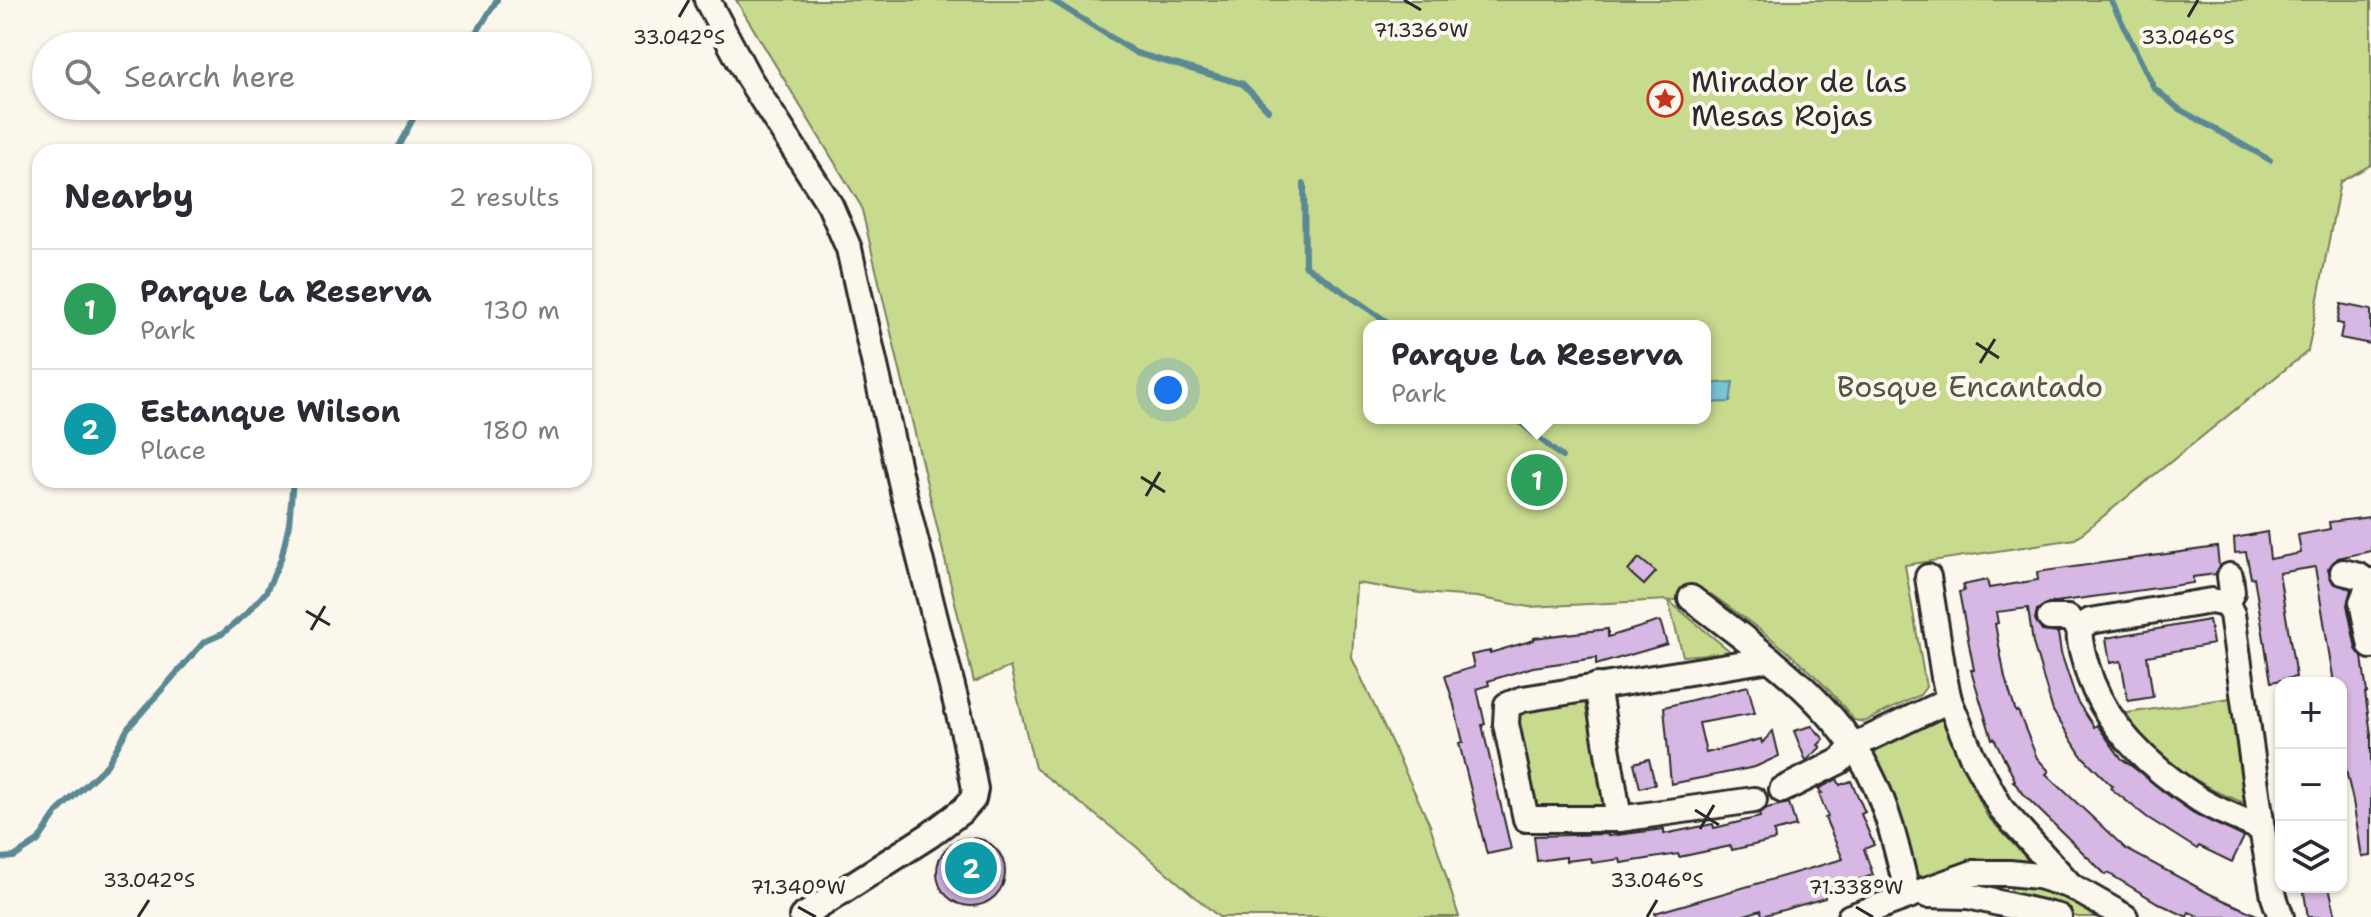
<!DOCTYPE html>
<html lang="en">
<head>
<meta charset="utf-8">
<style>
  :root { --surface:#fff; --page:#f7f7f7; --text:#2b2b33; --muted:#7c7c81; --line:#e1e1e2; --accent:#2563eb }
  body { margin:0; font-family:"Shantell Sans",sans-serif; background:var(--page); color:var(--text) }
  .controls { position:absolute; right:24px; bottom:24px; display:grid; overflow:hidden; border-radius:16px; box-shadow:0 2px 6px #0004 }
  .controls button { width:72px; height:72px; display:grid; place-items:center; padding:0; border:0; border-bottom:2px solid var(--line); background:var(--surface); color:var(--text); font:40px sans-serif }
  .you { position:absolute; left:1168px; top:390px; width:28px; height:28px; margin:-20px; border:6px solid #fff; border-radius:50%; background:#1a73e8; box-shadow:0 0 0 12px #1a73e833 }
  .badge { display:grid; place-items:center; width:52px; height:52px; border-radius:50%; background:var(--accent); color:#fff; font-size:26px; font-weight:700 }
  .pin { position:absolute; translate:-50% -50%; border:4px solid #fff; box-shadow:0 2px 8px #0006 }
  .popup { position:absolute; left:1363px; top:320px; width:348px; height:104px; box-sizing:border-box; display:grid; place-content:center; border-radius:16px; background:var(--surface); filter:drop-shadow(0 2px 6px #0005); font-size:26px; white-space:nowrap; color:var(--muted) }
  .popup b { font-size:30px; color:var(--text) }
  .popup::after { content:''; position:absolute; left:50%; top:100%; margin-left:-16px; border:16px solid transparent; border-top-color:var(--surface) }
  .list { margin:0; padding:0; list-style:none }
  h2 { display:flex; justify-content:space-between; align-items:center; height:104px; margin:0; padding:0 32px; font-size:34px }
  h2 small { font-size:26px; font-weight:400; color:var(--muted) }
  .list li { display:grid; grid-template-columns:52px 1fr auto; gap:24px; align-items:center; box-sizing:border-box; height:120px; padding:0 32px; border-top:2px solid var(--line) }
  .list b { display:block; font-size:30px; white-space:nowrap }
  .list p { margin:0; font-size:26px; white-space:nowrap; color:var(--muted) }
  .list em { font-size:26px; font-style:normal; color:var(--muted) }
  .icon { flex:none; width:44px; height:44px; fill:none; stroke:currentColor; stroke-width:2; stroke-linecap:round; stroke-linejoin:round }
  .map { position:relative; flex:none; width:2371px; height:917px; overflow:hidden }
  .search { position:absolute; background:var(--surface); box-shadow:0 2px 6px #0004; left:32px; top:32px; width:560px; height:88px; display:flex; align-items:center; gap:20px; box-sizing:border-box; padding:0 28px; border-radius:44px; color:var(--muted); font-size:30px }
  .panel { position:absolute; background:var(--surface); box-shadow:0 2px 6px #0004; left:32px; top:144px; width:560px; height:344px; border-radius:24px }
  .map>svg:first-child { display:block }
  .green { fill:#c7da8e; stroke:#79825c; stroke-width:2; fill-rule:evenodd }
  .water { fill:#7ac6d9; stroke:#5a8893; stroke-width:2 }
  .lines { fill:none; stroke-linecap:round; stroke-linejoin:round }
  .stream { stroke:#5a8893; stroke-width:6 }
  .building { fill:#d7b7e3; stroke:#2b2b2b; stroke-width:2 }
  .minor-casing { stroke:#2b2b2b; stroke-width:30 }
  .minor { stroke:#fbf7ec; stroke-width:24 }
  .ticks { fill:none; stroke:#2b2b2b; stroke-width:3 }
  .labels { text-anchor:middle; stroke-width:8; stroke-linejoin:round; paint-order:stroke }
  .poi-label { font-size:30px; fill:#2b2b2b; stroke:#fbf7ec; text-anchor:start }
  .park-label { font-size:30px; fill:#525744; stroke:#fbf7ec }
  .ticks-label { font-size:20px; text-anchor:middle; fill:#2b2b2b; stroke:#fbf7ec; stroke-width:8; stroke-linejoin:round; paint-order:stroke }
</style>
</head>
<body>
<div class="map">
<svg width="2371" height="917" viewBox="0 0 2371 917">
  <rect width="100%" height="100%" fill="#fbf7ec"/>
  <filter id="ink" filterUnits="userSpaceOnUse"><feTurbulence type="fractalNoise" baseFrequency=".0125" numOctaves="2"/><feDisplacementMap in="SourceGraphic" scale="16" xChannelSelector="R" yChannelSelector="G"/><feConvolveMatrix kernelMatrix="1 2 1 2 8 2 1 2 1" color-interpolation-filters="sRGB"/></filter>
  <g filter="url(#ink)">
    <!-- green -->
    <g class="green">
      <path d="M736,0h1635v165l-31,17 -32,169 -233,188 -170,26 21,122 -6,8 -56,27 -10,-2c-37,-51 -93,-90 -143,-126l-42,7 62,51 -48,4 -15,-56 -139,7 -52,-10 -57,-4 -64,-10 -4,75 78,167 29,92h-240l-86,-73 -98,-76 -25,-101 -36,15 -113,-476zM1369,326h336v92h-336z"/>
      <polygon points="2231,698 2244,803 2215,791 2168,763 2120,714"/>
      <polygon points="1585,700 1606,806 1539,813 1529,800 1518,711"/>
      <polygon points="1941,718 1987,816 2033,865 1930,877 1915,875 1872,759 1879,745"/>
      <polygon points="2012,884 2064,890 2113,917 2078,917 2017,901 2010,894"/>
    </g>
    <!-- water -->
    <polygon class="water" points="1733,382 1730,402 1705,403 1705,384"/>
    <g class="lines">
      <!-- stream -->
      <g class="stream">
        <polyline points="1052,0 1136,53 1243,84 1268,110"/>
        <polyline points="2111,0 2154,88 2179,109 2270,160"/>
        <polyline points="465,46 472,40 497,0"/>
        <polyline points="395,152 420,106"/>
        <polyline points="1304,184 1305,265 1393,326"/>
        <polyline points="1515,418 1562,457"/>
        <polyline points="0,858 14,857 38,841 58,811 107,765 128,728 204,642 222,634 245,615 266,592 281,559 289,524 293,480"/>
      </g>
    </g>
    <!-- building -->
    <g class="building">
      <polygon points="2341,304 2371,310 2371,344 2340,338 2343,324 2337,323"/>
      <polygon points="2371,517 2371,551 2338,558 2328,569 2333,583 2351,589 2347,605 2356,649 2362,657 2367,693 2365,693 2371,734 2371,856 2362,857 2353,801 2341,749 2341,683 2334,683 2315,567 2279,573 2296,677 2271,682 2254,577 2251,578 2246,552 2235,553 2234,538 2267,532 2270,559 2301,553 2298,535 2330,529 2329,522"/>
      <polygon points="2217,547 2219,566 2216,574 2193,577 2193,583 2049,603 2037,610 2035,619 2042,631 2058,633 2061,653 2077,701 2094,727 2097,725 2121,758 2192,812 2244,837 2232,862 2199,846 2197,849 2148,818 2110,788 2112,786 2081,755 2053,711 2033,643 2028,608 1996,612 1998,623 1995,624 2005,678 2016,712 2018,711 2037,758 2049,771 2046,774 2126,849 2210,894 2261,917 2200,917 2189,912 2187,917 2158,903 2108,873 2106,875 2027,798 2013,781 2015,780 1994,738 1992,739 1971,670 1974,670 1959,592 1964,591 1963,585 1987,580 1989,588 2038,580 2037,572"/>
      <polygon points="1639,558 1656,572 1644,585 1628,571"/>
      <polygon points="2209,620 2213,644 2147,656 2153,697 2128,701 2121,661 2110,663 2106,638"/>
      <polygon points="1660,621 1667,644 1596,665 1596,658 1533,667 1488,681 1489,685 1477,689 1485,724 1482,725 1511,849 1487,854 1459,743 1463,742 1453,701 1445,676 1474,667 1471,655 1490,651 1490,653 1534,640 1534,638 1608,629 1608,637"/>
      <polygon points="1748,686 1755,713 1699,723 1706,753 1761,739 1762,743 1773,731 1779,756 1755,767 1671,784 1664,707"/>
      <polygon points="1812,726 1824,739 1818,745 1821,747 1806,761 1794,731"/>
      <polygon points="1649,759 1655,784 1640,788 1634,763"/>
      <polygon points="1837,779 1840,785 1851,781 1865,812 1861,814 1874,845 1864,849 1873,875 1824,892 1825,898 1762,916 1761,910 1738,917 1656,917 1655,913 1843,859 1825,818 1828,817 1819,794 1822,793 1818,789"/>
      <polygon points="1789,803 1796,826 1774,832 1775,840 1732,850 1731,846 1679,857 1678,854 1621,863 1620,859 1592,863 1591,858 1566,861 1566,857 1537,861 1534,836 1608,834 1608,836 1664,829 1664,834 1713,824 1714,828 1760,817 1759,814 1767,808"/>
      <circle cx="971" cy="872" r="34"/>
      <polygon points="2303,887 2329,887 2336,917 2308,917"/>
    </g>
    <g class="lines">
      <defs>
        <g id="minor">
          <polyline points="707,0 748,77 830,205 849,249 903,491 965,738 975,789 973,799 963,810 930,835 802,917"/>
          <polyline points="2343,572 2359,576 2369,583"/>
          <polyline points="1928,577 1944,677 1949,700 1972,756 2002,810 2071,886"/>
          <polyline points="2371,581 2362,602 2371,646"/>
          <path d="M1691,598c66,51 138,98 178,174 20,38 29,82 39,123"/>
          <path d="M2226,604l-15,-3 -121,20 -10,7c-2,13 3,25 6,37 16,58 64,103 114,135 19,12 42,19 62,29"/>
          <polyline points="2226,604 2232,614 2262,829 2274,897 2281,917"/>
          <polyline points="2226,604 2232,592 2230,576"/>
          <polyline points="2050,618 2068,618 2080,628"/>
          <polyline points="1597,686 1619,819"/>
          <polyline points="1782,790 1840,761 1853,746 1949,700"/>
          <polyline points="1754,800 1619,819 1526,819 1506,724 1507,705 1523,699 1770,659"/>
          <polyline points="1927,895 1968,896 2059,917"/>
          <polyline points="1850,917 1973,873 2009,873 2038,876 2071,886 2125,917"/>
        </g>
      </defs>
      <!-- minor casing -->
      <use href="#minor" class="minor-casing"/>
      <!-- minor -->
      <use href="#minor" class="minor"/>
    </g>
  </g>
  <!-- ticks -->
  <path class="ticks" d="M1404,0l17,10M679,17l10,-17M2188,17l10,-17M1976,343l23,15M1980,363l15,-24M1141,477l24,15M1146,496l14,-24M306,611l24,14M311,630l14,-24M1695,810l24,15M1700,829l14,-24M798,907l18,10M1856,907l17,10M138,917l11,-17M1647,917l10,-17"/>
  <!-- icons -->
  <defs>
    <symbol id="sight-ring" viewBox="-11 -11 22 22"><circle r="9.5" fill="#fbf7ec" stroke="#c8321e" stroke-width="1.5"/><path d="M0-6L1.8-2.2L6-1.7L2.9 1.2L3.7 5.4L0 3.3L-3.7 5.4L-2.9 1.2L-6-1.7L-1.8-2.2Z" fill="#c8321e"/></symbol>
  </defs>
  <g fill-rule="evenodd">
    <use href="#sight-ring" x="1645" y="79" width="40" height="40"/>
  </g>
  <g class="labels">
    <!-- poi labels -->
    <g class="poi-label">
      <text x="1691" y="92">Mirador de las<tspan x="1691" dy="34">Mesas Rojas</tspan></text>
    </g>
    <!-- park labels -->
    <g class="park-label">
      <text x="1970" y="397">Bosque Encantado</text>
    </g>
  </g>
  <g class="ticks-label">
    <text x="1421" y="37">71.336°W</text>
    <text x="679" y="44">33.042°S</text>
    <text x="2188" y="44">33.046°S</text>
    <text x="149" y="887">33.042°S</text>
    <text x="1657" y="887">33.046°S</text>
    <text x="798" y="894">71.340°W</text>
    <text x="1856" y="894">71.338°W</text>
  </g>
</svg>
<div class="controls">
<button>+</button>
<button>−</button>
<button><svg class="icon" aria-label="layers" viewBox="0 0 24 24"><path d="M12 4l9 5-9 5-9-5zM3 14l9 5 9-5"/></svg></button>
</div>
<div class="you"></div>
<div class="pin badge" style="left:1537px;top:480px;background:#2e9e5b">1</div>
<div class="popup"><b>Parque La Reserva</b>Park</div>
<div class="pin badge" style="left:971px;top:868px;background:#0f9aa8">2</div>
<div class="search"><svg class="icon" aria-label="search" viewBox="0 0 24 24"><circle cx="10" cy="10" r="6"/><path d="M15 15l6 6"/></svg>Search here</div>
<section class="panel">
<h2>Nearby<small>2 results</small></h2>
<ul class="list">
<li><span class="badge" style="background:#2e9e5b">1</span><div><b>Parque La Reserva</b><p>Park</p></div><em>130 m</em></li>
<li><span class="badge" style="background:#0f9aa8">2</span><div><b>Estanque Wilson</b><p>Place</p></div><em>180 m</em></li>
</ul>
</section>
</div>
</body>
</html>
